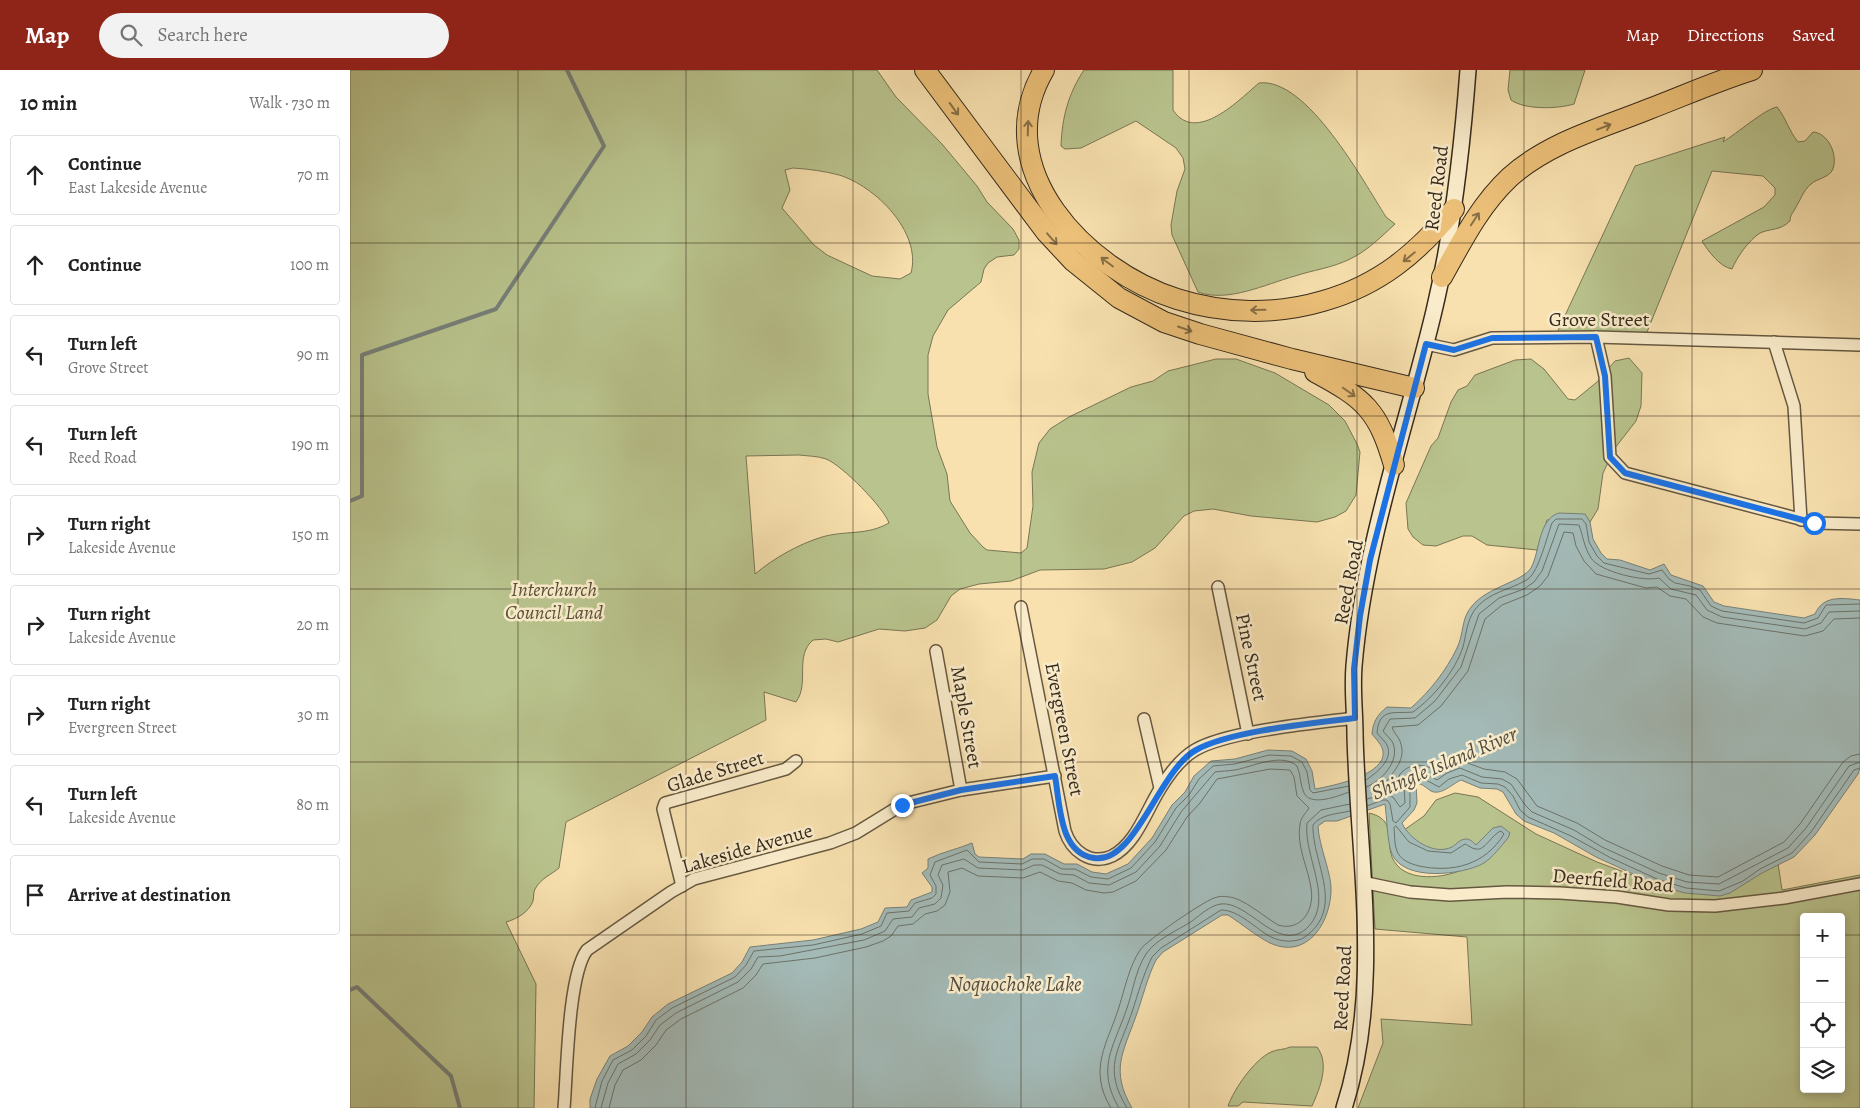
<!DOCTYPE html>
<html lang="en">
<head>
<meta charset="utf-8">
<style>
  :root { --surface:#fff; --page:#f2f2f2; --text:#222; --muted:#767676; --line:#e0e0e0; --accent:#8f2418 }
  body { margin:0; font-family:Alegreya,serif; background:var(--page); color:var(--text) }
  .controls { position:absolute; right:15px; bottom:15px; display:grid; overflow:hidden; border-radius:5px; box-shadow:0 2px 8px #0003 }
  .controls button { width:45px; height:45px; display:grid; place-items:center; padding:0; border:0; border-bottom:1px solid var(--line); background:var(--surface); color:var(--text); font:25px sans-serif }
  .stop { position:absolute; width:15px; height:15px; margin:-11px; border:4px solid #1a73e8; border-radius:50%; background:#fff }
  .stop.end { background:#1a73e8; border-color:#fff; box-shadow:0 1px 5px #0008 }
  .list { margin:0; padding:0; list-style:none }
  h2 { display:flex; justify-content:space-between; align-items:center; height:65px; margin:0; padding:0 20px; font-size:21px }
  h2 small { font-size:16px; font-weight:400; color:var(--muted) }
  .list li { display:grid; grid-template-columns:32px 1fr auto; gap:15px; align-items:center; box-sizing:border-box; height:80px; margin:0 10px 10px; padding:0 10px; border:1px solid var(--line); border-radius:5px }
  .list b { display:block; font-size:19px; white-space:nowrap }
  .list p { margin:0; font-size:16px; white-space:nowrap; color:var(--muted) }
  .list em { font-size:16px; font-style:normal; color:var(--muted) }
  .icon { flex:none; width:28px; height:28px; fill:none; stroke:currentColor; stroke-width:2; stroke-linecap:round; stroke-linejoin:round }
  .map { position:relative; flex:none; width:1510px; height:1038px; overflow:hidden }
  header { display:flex; align-items:center; gap:30px; box-sizing:border-box; height:70px; padding:0 25px; background:var(--accent); color:#fff }
  header strong { font-size:24px }
  nav { display:flex; gap:28px; margin-inline-start:auto; font-size:18px }
  .search { width:350px; height:45px; background:var(--page); display:flex; align-items:center; gap:12px; box-sizing:border-box; padding:0 18px; border-radius:28px; color:var(--muted); font-size:19px }
  main { display:flex }
  aside { flex:1; background:var(--surface) }
  .map>svg:first-child { display:block }
  .green { fill:#b9c38d; stroke:#787654; fill-rule:evenodd }
  .water { fill:#a3bab7; stroke:#778079 }
  .lines { fill:none; stroke-linecap:round; stroke-linejoin:round }
  .shore { stroke:#6c7269; stroke-width:1 }
  .stream { stroke:#778079; stroke-width:4 }
  .street-casing { stroke:#665840; stroke-width:14 }
  .secondary-casing { stroke:#362a1b; stroke-width:18 }
  .highway-casing { stroke:#362a1b; stroke-width:22 }
  .street { stroke:#faeccb; stroke-width:11 }
  .secondary { stroke:#faeccb; stroke-width:15 }
  .highway { stroke:#ecc078; stroke-width:20 }
  .oneway { stroke:#886e45 }
  .route { stroke:#1a73e8; stroke-width:6 }
  .grid { fill:none; stroke:#362a1b; stroke-width:1; stroke-opacity:0.55 }
  .labels { text-anchor:middle; stroke-width:5; stroke-linejoin:round; paint-order:stroke }
  .street-label { font-size:20px; fill:#362a1b; stroke:#faeccb }
  .park-label { font-size:20px; font-style:italic; fill:#575038; stroke:#faeccb }
  .water-label { font-size:21px; font-style:italic; fill:#514e42; stroke:#faeccb }
</style>
</head>
<body>
<header>
<strong>Map</strong>
<div class="search"><svg class="icon" aria-label="search" viewBox="0 0 24 24"><circle cx="10" cy="10" r="6"/><path d="M15 15l6 6"/></svg>Search here</div>
<nav><a>Map</a><a>Directions</a><a>Saved</a></nav>
</header>
<main>
<aside>
<h2>10 min<small>Walk · 730 m</small></h2>
<ul class="list">
<li><svg class="icon" aria-label="ahead" viewBox="0 0 24 24"><path d="M12 20V5M6 11l6-6 6 6"/></svg><div><b>Continue</b><p>East Lakeside Avenue</p></div><em>70 m</em></li>
<li><svg class="icon" aria-label="ahead" viewBox="0 0 24 24"><path d="M12 20V5M6 11l6-6 6 6"/></svg><div><b>Continue</b></div><em>100 m</em></li>
<li><svg class="icon" aria-label="left" viewBox="0 0 24 24"><path d="M17 20v-9H6M10 6l-5 5 5 5"/></svg><div><b>Turn left</b><p>Grove Street</p></div><em>90 m</em></li>
<li><svg class="icon" aria-label="left" viewBox="0 0 24 24"><path d="M17 20v-9H6M10 6l-5 5 5 5"/></svg><div><b>Turn left</b><p>Reed Road</p></div><em>190 m</em></li>
<li><svg class="icon" aria-label="right" viewBox="0 0 24 24"><path d="M7 20v-9h11M14 6l5 5-5 5"/></svg><div><b>Turn right</b><p>Lakeside Avenue</p></div><em>150 m</em></li>
<li><svg class="icon" aria-label="right" viewBox="0 0 24 24"><path d="M7 20v-9h11M14 6l5 5-5 5"/></svg><div><b>Turn right</b><p>Lakeside Avenue</p></div><em>20 m</em></li>
<li><svg class="icon" aria-label="right" viewBox="0 0 24 24"><path d="M7 20v-9h11M14 6l5 5-5 5"/></svg><div><b>Turn right</b><p>Evergreen Street</p></div><em>30 m</em></li>
<li><svg class="icon" aria-label="left" viewBox="0 0 24 24"><path d="M17 20v-9H6M10 6l-5 5 5 5"/></svg><div><b>Turn left</b><p>Lakeside Avenue</p></div><em>80 m</em></li>
<li><svg class="icon" aria-label="arrive" viewBox="0 0 24 24"><path d="M6 21V4h12l-3 4 3 4H6"/></svg><div><b>Arrive at destination</b></div></li>
</ul>
</aside>
<div class="map">
<svg width="1510" height="1038" viewBox="0 0 1510 1038">
  <rect width="100%" height="100%" fill="#f8e1af"/>
  <filter id="stains"><feTurbulence type="fractalNoise" baseFrequency=".004" numOctaves="4"/><feColorMatrix values="0 0 0 0 .2 0 0 0 0 .09 0 0 0 0 .02 0 0 0 .5 -.17"/></filter>
  <radialGradient id="worn" r=".72"><stop offset=".6" stop-color="#630" stop-opacity="0"/><stop offset="1" stop-color="#630" stop-opacity=".3"/></radialGradient>
  <!-- green -->
  <g class="green">
    <path d="M0,0h527l19,27 46,47 35,42 10,16 26,27 6,11v9l-5,6 -17,2 -9,6 -4,6 -3,13 -33,28 -15,26 -5,19v39l9,53 10,27 3,27 20,32 13,14 4,3 34,3 6,-5 6,-42 -1,-34 7,-29 11,-14 19,-12 62,-30 22,-6 15,-10 48,-12h20l39,14 54,32 16,16 12,23 3,8 -4,43 -10,16 -11,6 -18,5 -66,-6 -38,-7 -19,2 -10,5 -29,32 -23,14 -28,7 -64,1 -29,11 -32,3 -19,5 -9,7 -14,24 -12,8 -20,3 -26,-2 -41,13 -12,-3 -13,1c-19,16 -3,43 -17,62l-32,-10 2,28 -200,102 -7,46c-8,7 -18,10 -24,21 -2,4 -1,8 -2,12 -4,11 -16,18 -27,21l30,62 -2,124h-184zM443,98c16,1 31,3 46,7 36,11 83,57 72,98l-11,6 -28,-3 -45,-21 -13,-10 -32,-37 8,-18 -5,-20zM449,385c8,1 19,1 27,4 16,6 58,49 63,64 -23,13 -43,7 -67,14 -23,7 -48,21 -67,37l-9,-118z"/>
    <path d="M734,0h89v40c23,35 67,-11 86,-27 48,-6 104,98 127,134l9,7c-14,13 -28,27 -45,35 -18,9 -37,11 -55,17 -29,8 -67,27 -97,16l-26,-57 -1,-10 6,-34 8,-22 -2,-11 -7,-10 -40,-27 -55,27 -16,1 -4,-3c1,-28 7,-52 23,-76z"/>
    <path d="M1160,0h75l-11,34c-16,5 -49,6 -63,-4l-3,-10z"/>
    <path d="M1427,37c9,11 12,24 21,35l7,-1 8,-9c15,1 25,22 20,37 -4,9 -15,9 -22,15 -8,7 -10,15 -15,23 -3,6 -6,8 -6,14 -10,10 -19,7 -30,12 -11,7 -23,24 -28,36 -12,-2 -24,-18 -30,-28l62,-34 11,-12v-7l-12,-12 -51,-5 -67,166 -91,2 81,-173 90,-29 -2,5c13,-8 42,-33 54,-35z"/>
    <polygon points="1279,288 1292,303 1291,336 1286,351 1265,378 1253,403 1248,439 1240,452 1235,445 1197,450 1187,480 1137,475 1122,466 1113,466 1086,476 1073,475 1063,467 1058,459 1056,433 1081,376 1088,368 1101,332 1108,320 1117,316 1125,305 1165,290 1181,289 1194,299 1218,329 1225,330 1247,312 1265,291"/>
    <path d="M1105,723l23,4 58,37 61,28 57,21 122,-33 6,40 78,-15v233h-502l25,-65 -2,-24 91,6 -5,-88 -92,-8 -6,-116c8,2 15,5 18,13 4,10 1,21 5,31 10,25 47,22 67,14l-31,-13 -24,-28 20,-14 12,-16zM1454,847h37v172h-37z"/>
    <path d="M940,977h27c13,17 3,41 -5,59l-69,-4 -5,4h-10c6,-17 26,-46 43,-54 6,-3 13,-2 19,-5z"/>
  </g>
  <!-- water -->
  <path class="water" d="M1209,443l26,1 5,8 3,17 8,14 6,6 13,1 30,10 14,-6 7,11 32,11 11,16 10,4 80,12 11,-4c8,-19 27,-16 45,-14v168l-2,6 -43,61 -21,22 -32,16 -32,20 -10,3 -35,-3 -30,-9 -59,-27 -42,-24 -30,-12 -8,-7 -13,-22 -6,-3 -17,-1 -19,-8c-9,4 -20,16 -30,11 -6,-4 -8,-7 -15,-8l1,20 -3,7 -12,13c7,16 32,33 50,24 5,-3 8,-8 14,-8 4,0 7,3 10,6l17,-17 8,-2 9,7 -2,5c-7,8 -15,19 -24,25 -21,12 -80,19 -92,-9 -5,-12 -5,-36 -7,-50l-48,17h-12l-7,5c1,21 14,48 13,65 -1,32 -24,69 -61,52 -14,-7 -28,-19 -42,-28h-6l-59,37 -7,8c-9,18 -13,37 -20,56 -13,37 -26,54 -4,92h-542v-9l7,-20 13,-23 18,-10 14,-14 10,-15 16,-13 64,-31 10,-11 8,-15 63,-7 48,-11 17,-7 7,-14 22,-1 4,-7 21,-8v-5l-10,-14 6,-5v-9c14,-7 30,-10 44,-16l3,11 4,3 44,2 8,-5h14l19,10h13l15,8 14,2 22,-10 24,-26 20,-33 13,-13 9,-16 17,-15 24,-2 33,-9 24,1 14,8 6,12 3,18c17,-3 72,-14 68,-38 -1,-6 -7,-12 -11,-17 1,-12 5,-19 15,-27l24,1c19,-17 35,-37 46,-60 7,-14 4,-30 15,-42 15,-19 50,-24 59,-38 9,-16 7,-49 28,-55z"/>
  <g class="lines">
    <!-- shore -->
    <g class="shore">
      <path d="M1510,548l-26,1 -11,12 -18,5 -88,-13 -14,-6 -17,-18 -16,-3 -13,-9 -11,1 -50,-14 -12,-13 -8,-15 -3,-13 -9,-1 -16,44 -8,10 -13,9 -25,10 -17,14 -17,52 -27,35 -23,19 -26,2c1,5 6,9 8,14 7,19 -6,29 -15,43l10,3 5,-13c11,-12 24,-10 37,-3l17,-9 8,-1 22,8 21,3 12,7 20,27 40,17 28,17 57,26 27,9 29,2 66,-35 16,-18 43,-62 8,-6 9,-2"/>
      <path d="M1016,710c10,-7 28,-20 21,-35 -2,-4 -7,-8 -10,-12 2,-26 18,-19 36,-21 21,-15 42,-41 50,-65 3,-12 4,-26 11,-36 13,-19 37,-21 54,-32 11,-8 19,-43 24,-56l4,-4h26l4,5 3,18 8,14 7,7 45,11 13,-4 7,9 6,4 15,3 10,4 11,16 11,5 82,12 14,-5 8,-13 34,-1"/>
      <path d="M1016,717c16,-6 34,-26 27,-44 -2,-4 -7,-8 -10,-12l7,-12 25,-1 20,-17 26,-34 18,-53 20,-16 25,-9 10,-7 8,-11 17,-47 20,1c4,11 5,22 12,33 9,14 53,24 68,20l12,11 25,6 11,15 15,7 83,12 16,-6 8,-11 31,-1"/>
      <polyline points="1017,729 1037,724 1043,727 1050,737 1055,733 1054,716 1061,704 1075,703 1087,710 1097,703 1110,698 1132,707 1152,709 1161,714 1175,735 1182,742 1224,760 1252,777 1309,803 1337,812 1369,814 1438,778 1456,758 1499,696 1510,692"/>
      <polyline points="1017,736 1033,730 1037,730 1040,734 1043,751 1046,753 1060,737 1060,717 1064,710 1074,709 1089,717 1099,709 1112,705 1131,713 1148,714 1155,717 1163,726 1170,740 1178,747 1221,766 1261,788 1307,809 1336,818 1369,821 1393,811 1410,799 1442,783 1461,762 1504,700 1510,698"/>
      <path d="M1046,756l13,16 19,9 23,2 14,-9c3,1 7,5 11,5 9,2 16,-15 25,-18l3,3c-19,31 -51,39 -85,32 -8,-2 -19,-6 -22,-15 -3,-6 -2,-16 -3,-23z"/>
      <polyline points="245,1038 252,1011 263,990 282,980 296,966 306,950 322,938 385,907 396,895 404,881 463,875 512,864 531,856 537,843 559,841 565,833 582,828 586,824 586,816 580,805 585,792 617,780 629,792 672,794 682,789 694,789 712,799 725,799 741,807 758,809 781,798 805,772 826,738 839,725 849,709 863,696 885,694 919,685 941,686 952,692 957,702 960,720 963,723 999,716"/>
      <path d="M251,1038l7,-25 10,-19 18,-10 14,-14 10,-15 16,-12 62,-31 13,-13 7,-12 22,-1 84,-16 21,-9 8,-12 19,-2 7,-9 16,-4 6,-6 2,-13 -5,-10 4,-10 22,-6 14,9 45,2 11,-5h8l18,9 14,1 15,8 20,2 27,-13 24,-26 21,-34 34,-40c6,-1 13,-1 20,-2 17,-3 46,-18 62,-4 4,9 3,19 7,27 7,14 34,3 45,-1"/>
      <path d="M259,1038l6,-23 8,-15 18,-10 15,-15 10,-15 15,-11 62,-31 13,-13 7,-11 52,-6 51,-11 17,-6 8,-5 7,-10 15,-2 12,-10 12,-3 8,-6 5,-13 -2,-20 14,-4 16,8 45,2 17,-6 18,9 14,2 14,7 18,3 9,-1 23,-11 30,-31 21,-33 13,-14 17,-24 53,-10 20,1 4,7 3,19 12,12c-3,5 -8,9 -9,16 -4,22 8,43 11,64 4,22 -10,44 -33,37 -12,-7 -35,-27 -49,-28 -5,-1 -10,-1 -15,1 -13,5 -67,42 -74,52 -11,17 -15,38 -21,57 -11,36 -32,62 -8,101"/>
      <path d="M769,1038c-23,-39 -6,-60 7,-97 7,-19 9,-40 20,-57 10,-15 31,-23 46,-33 8,-6 19,-16 29,-17 29,-3 59,53 88,22 25,-27 -6,-71 -2,-103l14,-13 29,-6"/>
      <path d="M777,1038c-25,-41 -8,-57 5,-96 6,-18 11,-37 20,-55l9,-9 60,-38c18,0 35,19 50,27 10,5 25,6 34,0 41,-30 7,-74 8,-112 8,-11 24,-11 37,-14"/>
    </g>
    <!-- stream -->
    <g class="stream">
      <polyline points="0,431 12,426 12,285 146,239 254,76 217,0"/>
      <polyline points="0,920 7,917 101,1006 110,1038"/>
    </g>
    <defs>
      <g id="street">
        <polyline points="1246,267 1255,306 1260,387 1275,403 1465,453 1510,454"/>
        <polyline points="1424,272 1444,336 1451,450"/>
        <polyline points="1076,274 1104,280 1142,268 1246,267 1510,275"/>
        <polyline points="868,517 898,664"/>
        <path d="M671,537l44,224c6,19 25,35 47,25 24,-12 34,-45 48,-67 9,-15 20,-30 35,-39 33,-19 120,-27 160,-32"/>
        <polyline points="586,581 611,720"/>
        <polyline points="794,649 810,718"/>
        <polyline points="1012,812 1060,822 1100,825 1157,822 1210,823 1267,827 1319,835 1365,836 1434,828 1510,814"/>
        <polyline points="332,816 313,739 315,733 436,699 446,691"/>
        <path d="M214,1038c3,-35 4,-133 23,-158l84,-58 23,-13 136,-36 26,-10 39,-24 17,-7 49,-12 94,-14"/>
      </g>
      <path id="secondary" d="M994,1038c39,-120 14,-250 11,-373 0,-23 -3,-46 -1,-69 10,-121 52,-238 80,-355 19,-80 28,-160 34,-241"/>
      <g id="highway">
        <polyline points="575,0 696,162 723,191 769,228 814,252 850,264 942,289 1064,318"/>
        <path d="M694,0c-58,99 43,201 133,229 47,15 99,16 146,2 57,-16 94,-48 131,-92"/>
        <path d="M1092,207c20,-36 38,-72 68,-100 39,-35 92,-49 139,-68 34,-13 68,-28 103,-39"/>
        <path d="M965,302c50,27 63,38 79,93"/>
      </g>
    </defs>
    <!-- street casing -->
    <use href="#street" class="street-casing"/>
    <!-- secondary casing -->
    <use href="#secondary" class="secondary-casing"/>
    <!-- highway casing -->
    <use href="#highway" class="highway-casing"/>
    <!-- street -->
    <use href="#street" class="street"/>
    <!-- secondary -->
    <use href="#secondary" class="secondary"/>
    <!-- highway -->
    <use href="#highway" class="highway"/>
  </g>
  <!-- one-way arrows -->
  <defs><path id="oneway-shaft" d="M-6 0H5M1.5-3L5.5 0L1.5 3" fill="none" stroke-width="1.6" stroke-linecap="round" stroke-linejoin="round" transform="scale(1.25)"/></defs>
  <g class="oneway">
    <use href="#oneway-shaft" transform="translate(604 39) rotate(54)"/>
    <use href="#oneway-shaft" transform="translate(1254 57) rotate(-21)"/>
    <use href="#oneway-shaft" transform="translate(678 58) rotate(-88)"/>
    <use href="#oneway-shaft" transform="translate(1125 149) rotate(-57)"/>
    <use href="#oneway-shaft" transform="translate(702 169) rotate(49)"/>
    <use href="#oneway-shaft" transform="translate(1059 187) rotate(141)"/>
    <use href="#oneway-shaft" transform="translate(757 192) rotate(-143)"/>
    <use href="#oneway-shaft" transform="translate(908 240) rotate(179)"/>
    <use href="#oneway-shaft" transform="translate(835 259) rotate(19)"/>
    <use href="#oneway-shaft" transform="translate(999 322) rotate(35)"/>
  </g>
  <g class="lines">
    <!-- route -->
    <path class="route" d="M552,735l59,-15 94,-14c5,28 4,77 39,82 41,7 65,-88 102,-108 34,-19 118,-27 159,-32l-1,-49 6,-53 10,-56 56,-216 28,6 38,-12 104,-1 9,39 5,81 15,16 189,50"/>
  </g>
  <!-- grid -->
  <path class="grid" d="M168,0v1038M336,0v1038M503,0v1038M671,0v1038M839,0v1038M1007,0v1038M1174,0v1038M1342,0v1038M0,173h1510M0,346h1510M0,519h1510M0,692h1510M0,865h1454M1491,865h19"/>
  <g class="labels">
    <!-- street labels -->
    <g class="street-label">
      <text transform="translate(1086 118) rotate(-83)" y="7">Reed Road</text>
      <text x="1249" y="256">Grove Street</text>
      <text transform="translate(998 512) rotate(-79)" y="7">Reed Road</text>
      <text transform="translate(902 587) rotate(78)" y="7">Pine Street</text>
      <text transform="translate(617 647) rotate(80)" y="7">Maple Street</text>
      <text transform="translate(715 659) rotate(79)" y="7">Evergreen Street</text>
      <text transform="translate(365 701) rotate(-17)" y="7">Glade Street</text>
      <text transform="translate(397 778) rotate(-16)" y="7">Lakeside Avenue</text>
      <text transform="translate(1263 810) rotate(5)" y="7">Deerfield Road</text>
      <text transform="translate(992 918) rotate(-87)" y="7">Reed Road</text>
    </g>
    <!-- park labels -->
    <g class="park-label">
      <text x="204" y="526">Interchurch<tspan x="204" dy="23">Council Land</tspan></text>
    </g>
    <!-- water labels -->
    <g class="water-label">
      <text transform="translate(1094 693) rotate(-23)" y="7">Shingle Island River</text>
      <text x="665" y="921">Noquochoke Lake</text>
    </g>
  </g>
  <rect width="100%" height="100%" filter="url(#stains)"/>
  <rect width="100%" height="100%" fill="url(#worn)"/>
</svg>
<div class="controls">
<button>+</button>
<button>−</button>
<button><svg class="icon" aria-label="locate" viewBox="0 0 24 24"><circle cx="12" cy="12" r="6"/><path d="M12 2v4M12 18v4M2 12h4M18 12h4"/></svg></button>
<button><svg class="icon" aria-label="layers" viewBox="0 0 24 24"><path d="M12 4l9 5-9 5-9-5zM3 14l9 5 9-5"/></svg></button>
</div>
<div class="stop" style="left:1464px;top:453px"></div>
<div class="stop end" style="left:552px;top:735px"></div>
</div>
</main>
</body>
</html>
